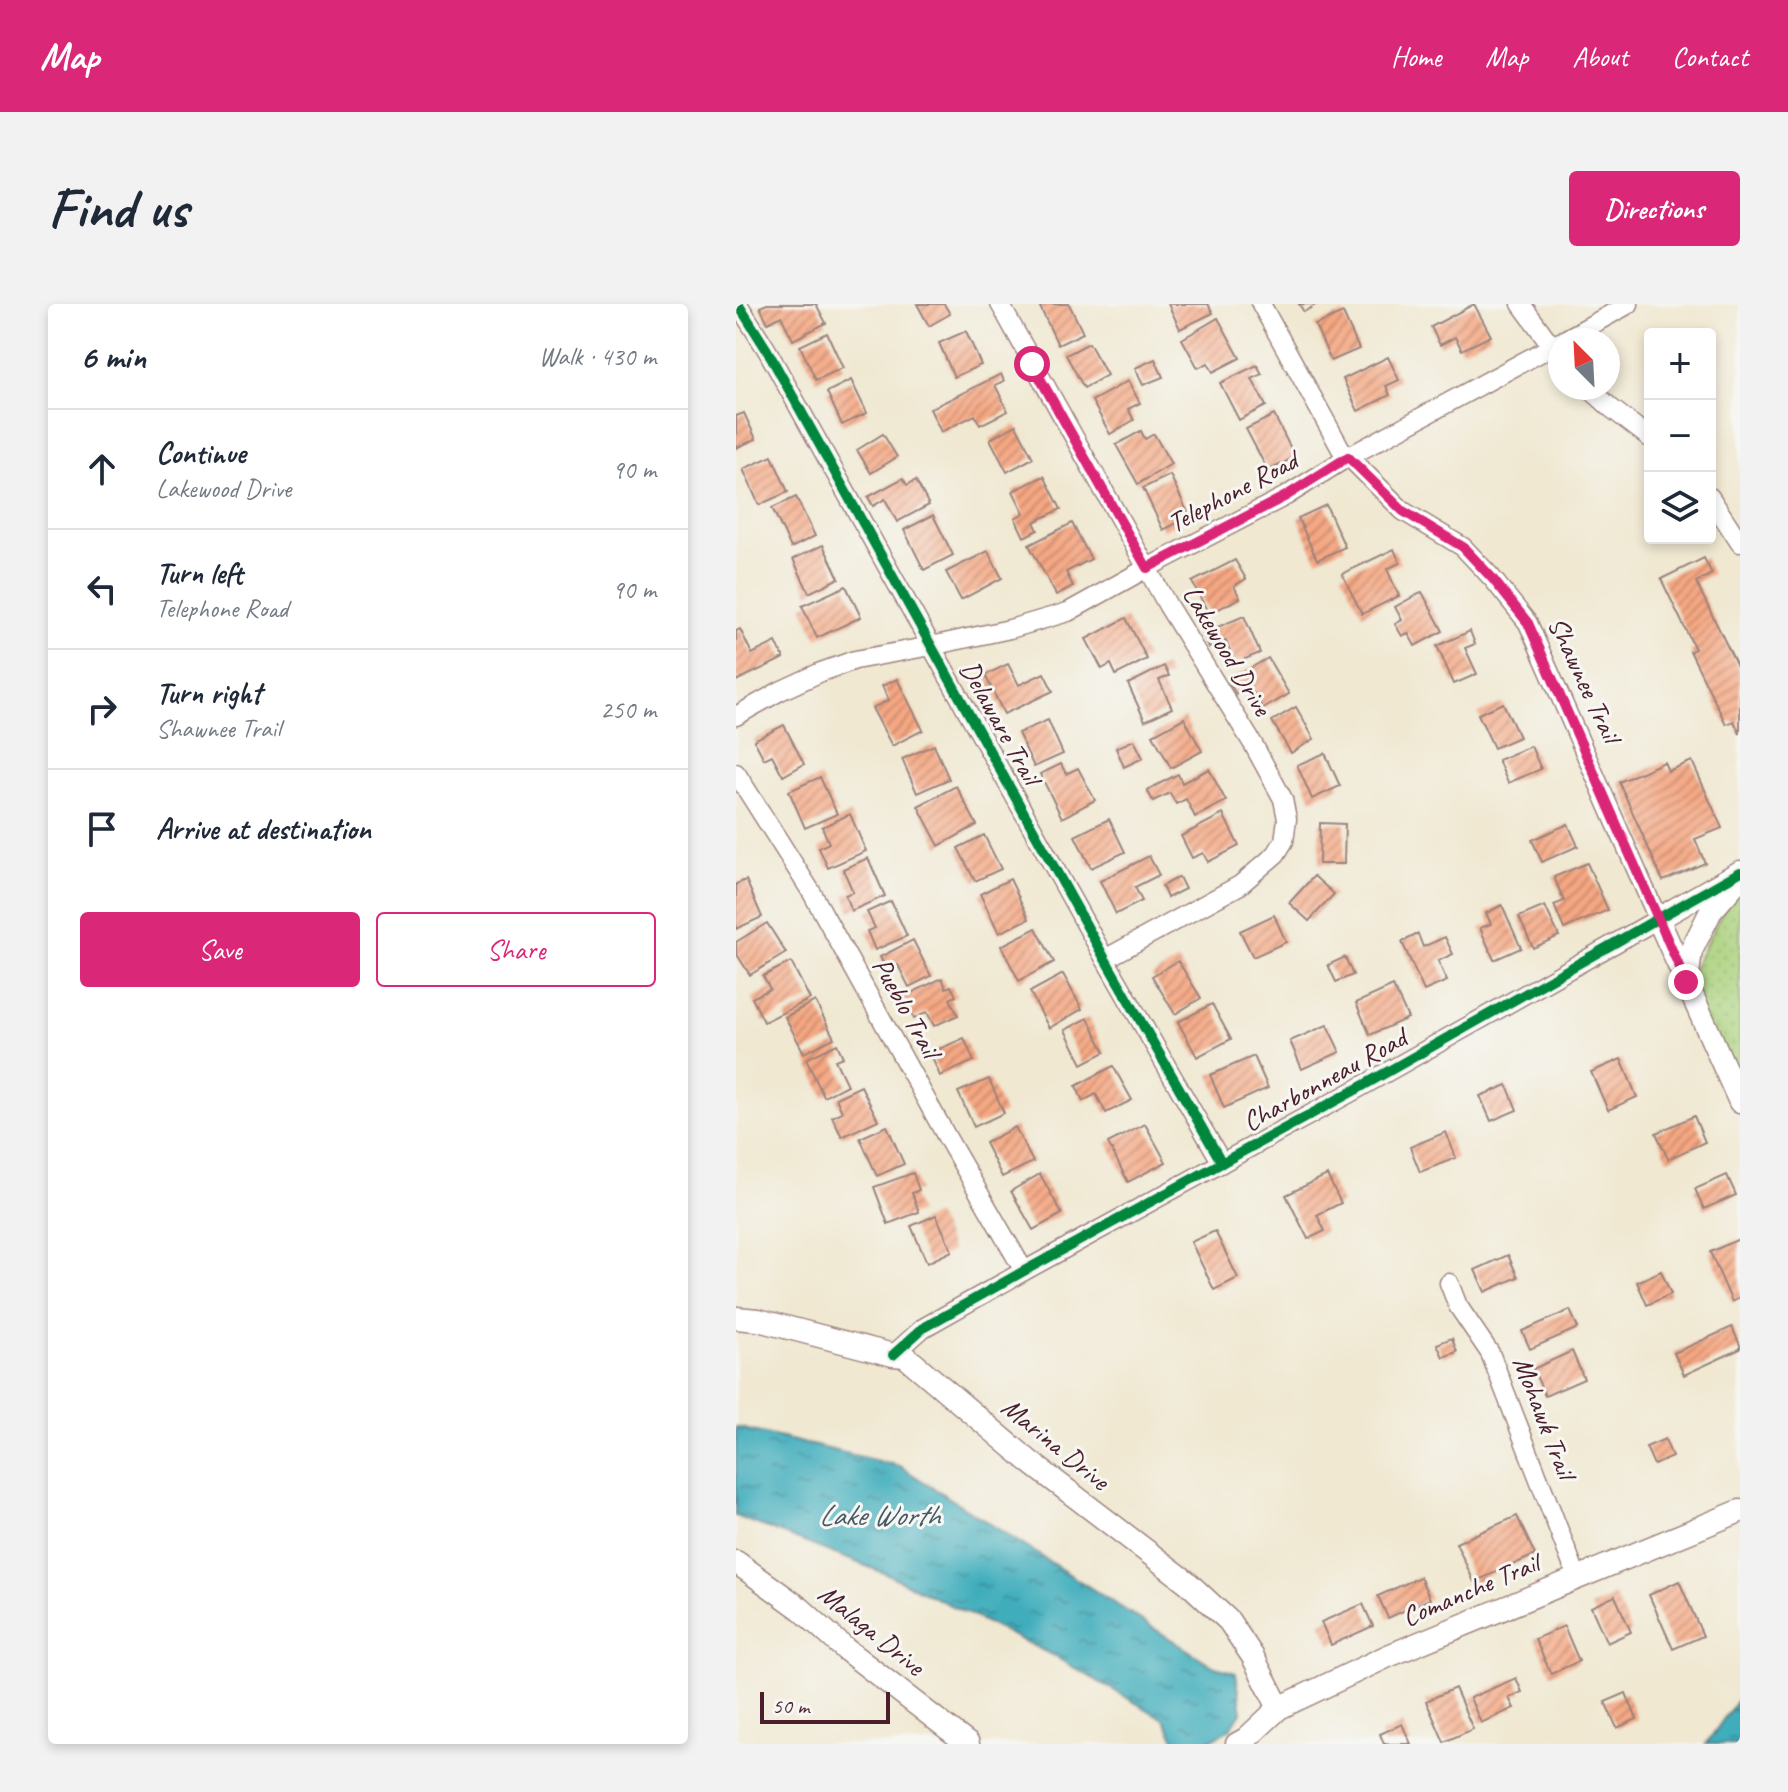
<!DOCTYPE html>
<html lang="en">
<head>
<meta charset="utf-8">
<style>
  :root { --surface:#fff; --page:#f2f2f3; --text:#1f2937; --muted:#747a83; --line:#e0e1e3; --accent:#db2777 }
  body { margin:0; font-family:Caveat,sans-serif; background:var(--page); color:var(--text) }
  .controls { position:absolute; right:24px; top:24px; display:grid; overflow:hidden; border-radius:8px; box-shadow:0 4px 12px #0003 }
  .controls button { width:72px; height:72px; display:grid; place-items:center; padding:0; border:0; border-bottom:2px solid var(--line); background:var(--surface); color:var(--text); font:40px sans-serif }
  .compass { position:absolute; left:812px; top:24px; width:72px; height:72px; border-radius:50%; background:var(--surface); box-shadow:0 4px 12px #0003; rotate:336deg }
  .scale { position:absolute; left:24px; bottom:20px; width:130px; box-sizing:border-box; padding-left:8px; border:4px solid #4a1f2b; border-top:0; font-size:22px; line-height:28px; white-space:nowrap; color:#4a1f2b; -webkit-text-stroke:6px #f6f6f2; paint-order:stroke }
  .stop { position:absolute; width:24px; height:24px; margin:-18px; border:6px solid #db2777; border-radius:50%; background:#fff }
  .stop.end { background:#db2777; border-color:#fff; box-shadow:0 2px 8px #0008 }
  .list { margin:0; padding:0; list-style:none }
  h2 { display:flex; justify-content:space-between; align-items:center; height:104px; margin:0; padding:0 32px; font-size:34px }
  h2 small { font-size:26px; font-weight:400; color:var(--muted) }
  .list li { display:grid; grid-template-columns:52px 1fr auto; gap:24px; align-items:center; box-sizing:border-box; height:120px; padding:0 32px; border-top:2px solid var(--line) }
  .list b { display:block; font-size:30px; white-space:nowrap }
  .list p { margin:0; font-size:26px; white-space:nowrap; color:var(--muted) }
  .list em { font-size:26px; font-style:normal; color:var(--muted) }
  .actions { display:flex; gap:16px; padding:24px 32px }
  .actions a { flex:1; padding:18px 0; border:2px solid var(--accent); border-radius:8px; text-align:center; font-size:28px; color:var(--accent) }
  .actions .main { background:var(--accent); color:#fff }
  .icon { flex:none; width:44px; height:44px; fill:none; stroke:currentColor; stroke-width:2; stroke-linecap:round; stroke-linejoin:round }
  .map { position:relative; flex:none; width:1004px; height:1440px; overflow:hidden; border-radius:8px }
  header { display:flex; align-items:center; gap:48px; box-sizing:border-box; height:112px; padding:0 40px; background:var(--accent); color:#fff }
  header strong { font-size:38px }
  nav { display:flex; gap:44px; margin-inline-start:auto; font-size:28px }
  .intro { display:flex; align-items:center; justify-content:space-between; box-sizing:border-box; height:192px; padding:0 48px }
  h1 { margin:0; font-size:56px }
  .button { padding:20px 36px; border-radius:8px; background:var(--accent); color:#fff; font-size:28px; font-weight:700 }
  main { display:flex; gap:48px; padding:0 48px }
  aside { flex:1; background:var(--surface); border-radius:8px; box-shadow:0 4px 12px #0003 }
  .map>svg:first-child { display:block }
  .park { fill:url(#park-dots); stroke:#7a7854; stroke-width:2 }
  .water { fill:url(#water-ripples); stroke:#446674; stroke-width:2 }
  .building { fill:url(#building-hatch) }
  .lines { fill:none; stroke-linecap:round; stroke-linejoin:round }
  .minor-casing { stroke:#9d847e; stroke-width:21 }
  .tertiary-casing { stroke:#9d847e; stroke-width:25 }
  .minor { stroke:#fff; stroke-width:18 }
  .tertiary { stroke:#fff; stroke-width:22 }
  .cycleway-casing { stroke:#f6f6f2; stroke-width:15 }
  .cycleway { stroke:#00873e; stroke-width:10 }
  .route { stroke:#db2777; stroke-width:10 }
  .labels { text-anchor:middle; stroke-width:6; stroke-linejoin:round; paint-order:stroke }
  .street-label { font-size:28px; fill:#4a1f2b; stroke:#f6f6f2 }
  .water-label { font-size:30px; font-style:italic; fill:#465865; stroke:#f6f6f2 }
</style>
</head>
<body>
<header>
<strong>Map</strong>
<nav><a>Home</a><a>Map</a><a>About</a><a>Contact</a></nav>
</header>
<div class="intro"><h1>Find us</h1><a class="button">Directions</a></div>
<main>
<aside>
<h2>6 min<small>Walk · 430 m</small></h2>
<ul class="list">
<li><svg class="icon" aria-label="ahead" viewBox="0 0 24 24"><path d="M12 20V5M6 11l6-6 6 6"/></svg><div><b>Continue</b><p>Lakewood Drive</p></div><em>90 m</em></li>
<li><svg class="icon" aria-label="left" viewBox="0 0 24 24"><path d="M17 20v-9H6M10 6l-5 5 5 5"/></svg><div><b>Turn left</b><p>Telephone Road</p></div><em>90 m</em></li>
<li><svg class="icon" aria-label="right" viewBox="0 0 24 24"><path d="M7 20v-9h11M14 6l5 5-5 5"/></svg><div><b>Turn right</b><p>Shawnee Trail</p></div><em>250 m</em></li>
<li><svg class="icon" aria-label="arrive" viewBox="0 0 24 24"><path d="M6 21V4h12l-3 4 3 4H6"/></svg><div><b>Arrive at destination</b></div></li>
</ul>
<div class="actions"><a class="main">Save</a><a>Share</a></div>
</aside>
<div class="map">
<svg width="1004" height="1440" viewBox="0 0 1004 1440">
  <defs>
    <pattern id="park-dots" width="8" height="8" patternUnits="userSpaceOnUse" patternTransform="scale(2)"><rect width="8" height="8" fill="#aad17c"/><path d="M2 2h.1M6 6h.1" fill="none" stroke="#94b36b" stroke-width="1.8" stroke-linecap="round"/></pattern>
    <pattern id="water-ripples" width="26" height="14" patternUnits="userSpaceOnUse" patternTransform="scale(2)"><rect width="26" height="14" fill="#3fadbc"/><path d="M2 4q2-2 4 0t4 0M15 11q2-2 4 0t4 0" fill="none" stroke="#378c99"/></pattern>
    <pattern id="building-hatch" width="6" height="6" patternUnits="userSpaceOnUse" patternTransform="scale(2)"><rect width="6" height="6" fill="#f5a782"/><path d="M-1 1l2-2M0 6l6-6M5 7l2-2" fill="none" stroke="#c8876b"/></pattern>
  </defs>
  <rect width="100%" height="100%" fill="#f6f6f2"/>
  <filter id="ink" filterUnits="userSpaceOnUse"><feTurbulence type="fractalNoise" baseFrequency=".0125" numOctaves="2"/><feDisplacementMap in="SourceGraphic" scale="16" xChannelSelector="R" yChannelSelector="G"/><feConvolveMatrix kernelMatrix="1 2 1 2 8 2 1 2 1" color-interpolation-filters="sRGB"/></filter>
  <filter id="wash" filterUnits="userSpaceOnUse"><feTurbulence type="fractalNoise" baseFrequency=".006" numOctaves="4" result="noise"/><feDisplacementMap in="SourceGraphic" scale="32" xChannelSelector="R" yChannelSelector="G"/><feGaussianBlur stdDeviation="1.8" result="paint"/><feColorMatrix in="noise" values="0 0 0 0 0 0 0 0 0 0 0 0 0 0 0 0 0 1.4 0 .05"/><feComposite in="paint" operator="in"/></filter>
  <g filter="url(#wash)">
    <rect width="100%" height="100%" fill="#f0e8d1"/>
    <!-- park -->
    <polygon class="park" points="1004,575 1004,798 950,678"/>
    <!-- water -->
    <g class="water">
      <polygon points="0,1123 163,1162 477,1362 500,1369 506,1407 495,1424 469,1440 442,1440 428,1415 314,1350 151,1270 0,1212"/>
      <polygon points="1004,1392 1004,1437 1002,1440 970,1440"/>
    </g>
    <g id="blocks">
      <!-- building -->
      <g class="building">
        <polygon points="31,0 80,0 90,19 57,36 45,12 32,19 24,3"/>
        <polygon points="181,0 208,0 214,10 193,22"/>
        <polygon points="310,0 333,0 347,29 322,41 304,3"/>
        <polygon points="432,0 472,0 477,9 444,25"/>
        <polygon points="563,0 581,0 568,8"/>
        <polygon points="738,0 755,32 726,46 719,33 704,41 695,23"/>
        <polygon points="607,9 623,45 595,57 579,21"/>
        <polygon points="482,14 504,54 477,68 472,59 462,64 446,35"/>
        <polygon points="230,27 245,61 218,73 203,39"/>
        <polygon points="91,29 107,64 80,76 64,42"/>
        <polygon points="353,39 371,71 348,84 330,51"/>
        <polygon points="652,53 663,76 650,82 654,91 622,107 607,75"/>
        <polygon points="419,55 427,73 407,81 399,64"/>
        <polygon points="521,61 526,70 516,75 530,102 503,116 484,79"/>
        <polygon points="265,70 268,77 259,81 272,107 244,121 239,111 205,128 194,105"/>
        <polygon points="115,76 131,109 106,121 91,88"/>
        <polygon points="392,77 404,99 392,105 398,116 374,130 356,97"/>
        <polygon points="8,109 20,135 0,144 0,112"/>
        <polygon points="538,111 559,153 532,167 510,125"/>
        <polygon points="280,121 297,154 271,168 254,135"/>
        <polygon points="405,127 409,135 418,130 435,160 402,180 380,141"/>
        <polygon points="147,130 161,153 135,169 121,146"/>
        <polygon points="36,152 52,188 23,201 7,165"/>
        <polygon points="434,171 454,213 427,226 407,184"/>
        <polygon points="308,172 325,205 298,218 302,226 288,233 279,214 288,209 277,187"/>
        <polygon points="167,174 171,181 180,176 193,201 161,218 149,195 137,202 132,193"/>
        <polygon points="60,193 79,232 55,244 36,204"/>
        <polygon points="590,201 609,243 581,256 562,214"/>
        <polygon points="197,211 217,251 188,266 168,226"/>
        <polygon points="336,219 355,255 330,268 337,282 320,291 293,241"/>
        <polygon points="87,241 103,274 73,289 57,255"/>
        <polygon points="658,245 664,259 651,265 663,292 626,310 606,270"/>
        <polygon points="252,247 266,274 225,296 210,268"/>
        <polygon points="968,254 976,270 960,278 1004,368 1004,430 998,417 990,420 954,347 959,345 925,275"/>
        <polygon points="499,256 510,275 498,282 504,294 473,310 456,278"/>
        <polygon points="110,282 125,313 81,334 66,302"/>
        <polygon points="686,288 707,327 679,342 672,329 666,332 659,320 666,316 659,303"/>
        <polygon points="508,312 524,349 499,359 490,337 473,344 467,329"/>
        <polygon points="390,314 411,355 380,371 375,360 366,365 350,335"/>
        <polygon points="4,325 16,350 40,338 48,354 0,377 0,327"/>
        <polygon points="734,327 739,340 729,344 741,370 718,380 701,342"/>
        <polygon points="532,354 553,390 527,405 513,382 500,390 492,377"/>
        <polygon points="272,360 283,381 308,369 317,387 268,410 249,371"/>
        <polygon points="428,362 433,372 423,376 436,404 409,417 392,380"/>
        <polygon points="161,375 187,426 156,442 136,404 153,396 146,382"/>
        <polygon points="767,399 783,433 758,444 742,410"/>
        <polygon points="560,403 578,435 555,449 536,417"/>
        <polygon points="448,414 466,447 435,464 417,431"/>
        <polygon points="312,416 327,450 298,463 282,429"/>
        <polygon points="48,421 68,460 47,472 36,451 28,455 18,436"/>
        <polygon points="398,436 407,454 388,463 380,444"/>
        <polygon points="198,441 213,475 181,489 166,455"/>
        <polygon points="795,442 805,465 772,479 762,456"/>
        <polygon points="589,449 604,482 576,495 561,461"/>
        <polygon points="956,457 986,524 959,535 969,559 927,577 883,478 928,458 932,467"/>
        <polygon points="325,460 330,470 342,464 359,496 326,514 304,470"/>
        <polygon points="473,465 490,497 459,513 450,495 440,500 434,489 417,497 411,486 442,470 446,479"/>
        <polygon points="84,473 101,510 69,524 53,487"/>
        <polygon points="220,482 241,521 203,542 182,502"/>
        <polygon points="114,510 130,547 92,564 83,544 93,539 86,523"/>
        <polygon points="487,510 503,542 472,558 467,549 456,554 445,532"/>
        <polygon points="373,515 389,548 355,564 339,532"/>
        <polygon points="584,519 609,520 608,560 583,560"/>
        <polygon points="832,520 842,542 806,558 796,536"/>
        <polygon points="248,531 265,565 239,577 222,544"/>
        <polygon points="413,552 423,571 399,583 406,597 380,610 364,577"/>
        <polygon points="132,554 149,592 115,607 109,591 117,588 107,565"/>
        <polygon points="851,559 872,606 828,625 818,601 828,597 818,573"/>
        <polygon points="578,572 598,590 573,617 553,599"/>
        <polygon points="443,573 449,585 431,594 426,582"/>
        <polygon points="274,575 293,615 263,629 244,590"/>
        <polygon points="10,576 26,613 0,625 0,580"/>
        <polygon points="155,597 171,632 139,646 131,627 139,624 131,608"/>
        <polygon points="766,601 785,644 758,656 744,624 755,620 750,609"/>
        <polygon points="809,602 823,632 797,644 783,613"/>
        <polygon points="538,611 550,638 517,653 504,627"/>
        <polygon points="31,619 50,649 14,671 0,649 0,638"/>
        <polygon points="300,624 318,658 283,677 265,642"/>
        <polygon points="682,630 687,643 709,633 717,650 702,657 711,677 688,687 666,638"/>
        <polygon points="177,636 195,672 173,683 162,661 151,667 144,653"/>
        <polygon points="609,653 617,671 600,678 592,661"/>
        <polygon points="442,657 465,694 439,710 416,672"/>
        <polygon points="55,658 74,695 28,718 16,694 34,685 27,672"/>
        <polygon points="327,670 346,705 313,724 294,688"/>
        <polygon points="206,674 210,684 215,682 220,692 214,695 222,711 198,722 191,708 178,715 167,693"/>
        <polygon points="657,682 672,714 634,731 620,699"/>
        <polygon points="79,697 98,734 68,749 49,713"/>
        <polygon points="476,700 495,735 461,753 442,718"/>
        <polygon points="352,714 369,748 346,760 329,726"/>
        <polygon points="591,721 604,748 566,765 554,737"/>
        <polygon points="228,734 238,757 204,772 194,749"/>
        <polygon points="101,740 107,753 99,756 111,781 88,793 70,755"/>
        <polygon points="518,752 532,784 488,804 474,771"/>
        <polygon points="885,755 901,793 872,806 855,768"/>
        <polygon points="377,762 396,796 370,809 360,790 347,797 340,782"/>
        <polygon points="253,775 268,809 238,823 222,788"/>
        <polygon points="771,781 781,806 755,817 744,792"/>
        <polygon points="125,782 142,816 106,833 96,813 106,808 100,794"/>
        <polygon points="958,812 969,838 932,855 920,829"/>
        <polygon points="409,820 430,858 392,878 372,839"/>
        <polygon points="151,822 168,860 141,872 124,834"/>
        <polygon points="279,823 297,858 266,873 249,839"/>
        <polygon points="710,828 720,854 684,868 674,843"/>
        <polygon points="177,869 183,886 176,889 183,908 152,920 138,883"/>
        <polygon points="304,870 326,910 297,926 275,887"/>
        <polygon points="591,871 605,899 581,911 589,927 572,935 550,891"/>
        <polygon points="991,871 1000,891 968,905 959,885"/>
        <polygon points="200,911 216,947 191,959 175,922"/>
        <polygon points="479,927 502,974 478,986 455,938"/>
        <polygon points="1003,935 1004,994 996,998 974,948"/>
        <polygon points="772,951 782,973 749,988 739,966"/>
        <polygon points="925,967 935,990 911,1001 901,978"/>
        <polygon points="834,1006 842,1024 794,1045 786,1027"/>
        <polygon points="996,1023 1004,1041 1004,1045 948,1071 938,1049"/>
        <polygon points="716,1034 721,1048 707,1053 701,1040"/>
        <polygon points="836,1047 848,1075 809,1092 797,1065"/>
        <polygon points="929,1135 936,1153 918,1161 910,1143"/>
        <polygon points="781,1212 799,1251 738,1278 720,1239"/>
        <polygon points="684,1273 694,1295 652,1314 642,1292"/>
        <polygon points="943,1277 967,1332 937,1345 913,1291"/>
        <polygon points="879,1292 895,1328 871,1339 855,1303"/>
        <polygon points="627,1300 637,1322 595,1341 585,1318"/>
        <polygon points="828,1322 843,1357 815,1370 799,1335"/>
        <polygon points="780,1374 786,1388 773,1394 778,1404 745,1419 734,1394"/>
        <polygon points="719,1384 737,1425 708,1438 690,1397"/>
        <polygon points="890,1389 901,1415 881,1424 869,1398"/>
        <polygon points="666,1420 675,1440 648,1440 644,1430"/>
      </g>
    </g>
  </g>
  <g filter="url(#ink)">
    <use href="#blocks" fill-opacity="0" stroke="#9d847e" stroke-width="2"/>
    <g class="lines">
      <defs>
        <g id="minor">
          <polyline points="2,0 31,46 369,655 486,859"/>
          <polyline points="264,0 432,302 517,440 547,495 551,515 548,537 540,550 504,581 369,655"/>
          <polyline points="785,0 824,53"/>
          <polyline points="828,36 893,0"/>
          <polyline points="853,84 875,104 914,134"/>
          <polyline points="974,193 1004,239"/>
          <polyline points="0,412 44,387 85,368 119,356 195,342 274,325 332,308 411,264 550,192 612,153 824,38"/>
          <polyline points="0,469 76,589 213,837 288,967"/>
          <polyline points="713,979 722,1002 754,1049 841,1273"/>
          <polyline points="157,1051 187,1024 288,967 621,785 922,615 792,319 756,274 727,243 667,207 605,145 525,0"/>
        </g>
        <g id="tertiary">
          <polyline points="1004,568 922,615 1004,798"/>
          <polyline points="951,677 955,647 975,607 1003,575"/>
          <polyline points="0,1014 22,1016 157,1051 169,1052 294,1158 451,1278 493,1317 517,1353 543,1404"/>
          <polyline points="0,1258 65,1305 109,1345 232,1440"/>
          <polyline points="501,1440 510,1435 543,1404 652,1352 1004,1207"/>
        </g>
      </defs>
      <!-- minor casing -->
      <use href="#minor" class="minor-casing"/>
      <!-- tertiary casing -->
      <use href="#tertiary" class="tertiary-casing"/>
      <!-- minor -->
      <use href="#minor" class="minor"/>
      <!-- tertiary -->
      <use href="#tertiary" class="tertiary"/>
      <defs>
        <g id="cycleway">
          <polyline points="2,0 31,46 369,655 486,859"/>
          <polyline points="157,1051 187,1024 288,967 621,785 1004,568"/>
        </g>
      </defs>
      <!-- cycleway casing -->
      <use href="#cycleway" class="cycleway-casing"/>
      <!-- cycleway -->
      <use href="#cycleway" class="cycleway"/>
    </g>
  </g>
  <g class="lines" filter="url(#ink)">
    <!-- route -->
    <polyline class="route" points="296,60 411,264 550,192 612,153 667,207 727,243 756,274 792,319 950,678"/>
  </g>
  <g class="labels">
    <!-- street labels -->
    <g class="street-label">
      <text transform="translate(496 187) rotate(-28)" y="10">Telephone Road</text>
      <text transform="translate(492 346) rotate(59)" y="10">Lakewood Drive</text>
      <text transform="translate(849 375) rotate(65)" y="10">Shawnee Trail</text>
      <text transform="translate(265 418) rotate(61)" y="10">Delaware Trail</text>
      <text transform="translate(171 703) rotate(61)" y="10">Pueblo Trail</text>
      <text transform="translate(588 775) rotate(-29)" y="10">Charbonneau Road</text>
      <text transform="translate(809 1113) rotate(69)" y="10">Mohawk Trail</text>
      <text transform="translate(320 1139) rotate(39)" y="10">Marina Drive</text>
      <text transform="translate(734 1285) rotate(-23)" y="10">Comanche Trail</text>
      <text transform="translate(136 1325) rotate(39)" y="10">Malaga Drive</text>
    </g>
    <!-- water labels -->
    <g class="water-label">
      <text x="143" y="1221">Lake Worth</text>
    </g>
  </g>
</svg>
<div class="controls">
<button>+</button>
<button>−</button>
<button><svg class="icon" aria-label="layers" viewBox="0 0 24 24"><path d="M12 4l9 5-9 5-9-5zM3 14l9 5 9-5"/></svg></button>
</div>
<svg class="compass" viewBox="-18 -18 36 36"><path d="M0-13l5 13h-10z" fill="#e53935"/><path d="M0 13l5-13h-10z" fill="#747a83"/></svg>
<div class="scale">50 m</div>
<div class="stop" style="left:296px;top:60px"></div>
<div class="stop end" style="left:950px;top:678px"></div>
</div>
</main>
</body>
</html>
